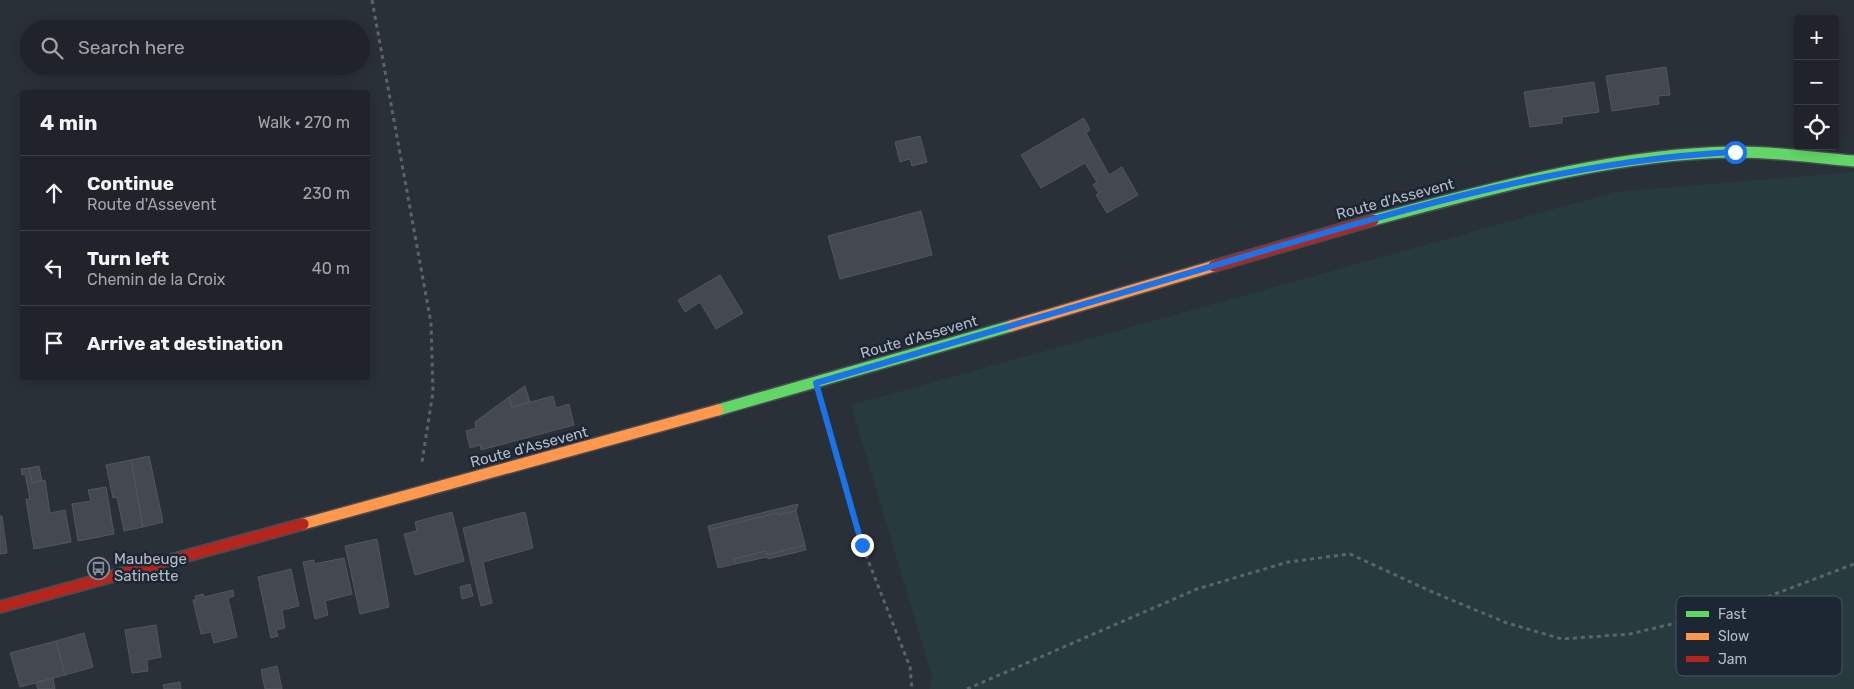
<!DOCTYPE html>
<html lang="en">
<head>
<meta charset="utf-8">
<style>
  :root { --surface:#20242a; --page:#2d3036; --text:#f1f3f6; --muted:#a2a4a8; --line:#3d4147 }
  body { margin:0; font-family:Rubik,sans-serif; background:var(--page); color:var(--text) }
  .controls { position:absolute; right:15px; top:15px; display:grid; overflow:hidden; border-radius:5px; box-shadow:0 2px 12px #0003 }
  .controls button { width:45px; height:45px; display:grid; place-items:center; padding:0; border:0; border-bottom:1px solid var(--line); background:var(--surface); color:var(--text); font:25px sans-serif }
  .stop { position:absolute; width:15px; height:15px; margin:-11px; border:4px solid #1a73e8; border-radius:50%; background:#fff }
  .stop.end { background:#1a73e8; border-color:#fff; box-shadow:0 1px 5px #0008 }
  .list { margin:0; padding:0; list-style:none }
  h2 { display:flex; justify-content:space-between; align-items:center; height:65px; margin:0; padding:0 20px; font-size:21px }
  h2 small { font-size:16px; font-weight:400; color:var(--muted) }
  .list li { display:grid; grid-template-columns:32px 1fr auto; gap:15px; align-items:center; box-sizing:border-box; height:75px; padding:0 20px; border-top:1px solid var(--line) }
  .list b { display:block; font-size:19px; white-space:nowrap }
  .list p { margin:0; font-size:16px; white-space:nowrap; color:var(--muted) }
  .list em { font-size:16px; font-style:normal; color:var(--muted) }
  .icon { flex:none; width:28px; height:28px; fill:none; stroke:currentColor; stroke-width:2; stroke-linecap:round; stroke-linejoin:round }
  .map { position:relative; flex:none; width:1854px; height:689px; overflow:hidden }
  .search { position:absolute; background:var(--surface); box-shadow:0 2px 12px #0003; left:20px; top:20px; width:350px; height:55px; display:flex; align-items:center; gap:12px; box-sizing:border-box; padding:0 18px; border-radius:28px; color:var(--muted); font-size:19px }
  .panel { position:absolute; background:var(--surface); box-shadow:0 2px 12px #0003; left:20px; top:90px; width:350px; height:290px; border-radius:5px }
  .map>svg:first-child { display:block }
  .grass { fill:#273a3e }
  .building { fill:#444950; stroke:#52575f }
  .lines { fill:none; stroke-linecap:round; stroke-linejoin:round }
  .fast-casing { stroke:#484c53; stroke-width:14 }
  .slow-casing { stroke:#484c53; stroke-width:14 }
  .jam-casing { stroke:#484c53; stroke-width:14 }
  .path { stroke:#5d636a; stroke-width:3; stroke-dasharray:4 4; stroke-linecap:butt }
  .fast { stroke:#63d668; stroke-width:11 }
  .slow { stroke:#ff974d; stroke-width:11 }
  .jam { stroke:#b3261e; stroke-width:11 }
  .route { stroke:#1a73e8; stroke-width:6 }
  .labels { text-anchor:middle; stroke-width:5; stroke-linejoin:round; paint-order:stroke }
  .street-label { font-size:15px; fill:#b4bcc9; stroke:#1d2633 }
  .poi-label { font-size:15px; fill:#b4bcc9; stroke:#1d2633; text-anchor:start }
  .key { fill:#1d2633; stroke:#4a5360; stroke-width:1 }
  .key-label { font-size:14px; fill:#b4bcc9 }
</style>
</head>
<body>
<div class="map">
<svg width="1854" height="689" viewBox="0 0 1854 689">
  <rect width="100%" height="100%" fill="#2a3038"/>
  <!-- grass -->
  <polygon class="grass" points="1854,172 1854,689 929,689 932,676 851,405 1615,192"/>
  <!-- building -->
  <g class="building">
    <polygon points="1666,67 1670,95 1658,96 1659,104 1612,111 1606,76"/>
    <polygon points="1594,82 1599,112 1562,117 1562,123 1530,127 1524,92"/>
    <polygon points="1084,118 1090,130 1086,133 1109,175 1122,167 1138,195 1107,213 1096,195 1099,193 1093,185 1097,182 1085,163 1041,188 1021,155"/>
    <polygon points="920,136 927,162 912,166 910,159 900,162 895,142"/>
    <polygon points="921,211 932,255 840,279 828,236"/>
    <polygon points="720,275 743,313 716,329 700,302 685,312 678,300"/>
    <polygon points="525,386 530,402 512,407 509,397"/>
    <polygon points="553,396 556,408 569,404 574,425 481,450 480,445 470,448 466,431 476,428 475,422 509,397 512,407"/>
    <polygon points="149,456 163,522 143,527 131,460"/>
    <polygon points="131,460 143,527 124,531 117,497 113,498 106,465"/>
    <polygon points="39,466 42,481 32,483 29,468"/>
    <polygon points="29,468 32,483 45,480 50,513 65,510 71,542 34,549 26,499 30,499 25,474 22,475 21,469"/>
    <polygon points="106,487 114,534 78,541 72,504 91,501 88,490"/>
    <polygon points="798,504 796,511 778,515 777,513 709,530 708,526"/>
    <polygon points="796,511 805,545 767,555 766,551 734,559 735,564 718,568 709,530 777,513 778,515"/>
    <polygon points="452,512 464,561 415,575 404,534 417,531 415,522"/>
    <polygon points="525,512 533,548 483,562 492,603 481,606 463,528"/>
    <polygon points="0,516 2,516 7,553 0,554"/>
    <polygon points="377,539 389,607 360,614 345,546"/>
    <polygon points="805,545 806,550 768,559 767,557 735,564 734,559 766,551 767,555"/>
    <polygon points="344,558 352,594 325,601 328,615 315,619 303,562 314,560 314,564"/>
    <polygon points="291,569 299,606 282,610 285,628 276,630 278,636 271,638 258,577"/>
    <polygon points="470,584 473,596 462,599 460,587"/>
    <polygon points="233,590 234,596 228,598 237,637 214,643 211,632 201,634 193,600 196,600 195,596 203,594 204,597"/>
    <polygon points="156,625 161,657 147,660 148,671 132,673 125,630"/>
    <polygon points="84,633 93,667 65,675 56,641"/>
    <polygon points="56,641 65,675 20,687 10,653"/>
    <polygon points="277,666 282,689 265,689 261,670"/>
    <polygon points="53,678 55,689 38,689 36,683"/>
    <polygon points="180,682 181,689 164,689 163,685"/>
  </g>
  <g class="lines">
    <defs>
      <g id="fast">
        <path d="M1373,220c118,-31 238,-66 360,-68 40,-1 81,6 121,9"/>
        <polyline points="718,410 1011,326"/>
      </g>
      <g id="slow">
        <polyline points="1011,326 1214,266"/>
        <polyline points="303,524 718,410"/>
      </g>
      <g id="jam">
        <polyline points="1214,266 1373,220"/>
        <polyline points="0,607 303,524"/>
      </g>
    </defs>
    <!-- fast casing -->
    <use href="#fast" class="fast-casing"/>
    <!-- slow casing -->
    <use href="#slow" class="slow-casing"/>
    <!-- jam casing -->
    <use href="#jam" class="jam-casing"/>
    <!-- path -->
    <g class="path">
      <polyline points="372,0 431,323 433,392 422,462"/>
      <polyline points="823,409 862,545 910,667 912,689"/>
      <polyline points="967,689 1197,589 1288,562 1350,554 1430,591 1507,623 1562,639 1630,634 1738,608 1854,564"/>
    </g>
    <!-- fast -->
    <use href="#fast" class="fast"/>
    <!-- slow -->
    <use href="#slow" class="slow"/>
    <!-- jam -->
    <use href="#jam" class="jam"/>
  </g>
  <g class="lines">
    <!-- route -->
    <path class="route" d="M862,545l-46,-162c143,-42 287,-84 430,-127 159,-47 322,-96 489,-104"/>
  </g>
  <!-- icons -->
  <defs>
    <symbol id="bus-ring" viewBox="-11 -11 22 22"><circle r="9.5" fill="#1d2633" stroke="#848b96" stroke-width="1.5"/><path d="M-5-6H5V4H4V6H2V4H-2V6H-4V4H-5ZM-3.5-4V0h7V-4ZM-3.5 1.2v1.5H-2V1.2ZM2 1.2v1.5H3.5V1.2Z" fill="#848b96"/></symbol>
  </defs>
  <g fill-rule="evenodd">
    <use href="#bus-ring" x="86" y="556" width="25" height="25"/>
  </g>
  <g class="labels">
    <!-- street labels -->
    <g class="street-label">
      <text transform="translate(1395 199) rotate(-15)" y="5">Route d'Assevent</text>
      <text transform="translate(919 337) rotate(-16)" y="5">Route d'Assevent</text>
      <text transform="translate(529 447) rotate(-15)" y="5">Route d'Assevent</text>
    </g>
    <!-- poi labels -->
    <g class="poi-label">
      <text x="114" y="564">Maubeuge<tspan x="114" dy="17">Satinette</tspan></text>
    </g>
  </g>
  <!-- legend -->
  <rect x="1676" y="596" width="166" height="80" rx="8" class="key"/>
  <rect x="1686" y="611" width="23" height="6" fill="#63d668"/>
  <rect x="1686" y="633" width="23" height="7" fill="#ff974d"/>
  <rect x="1686" y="656" width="23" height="6" fill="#b3261e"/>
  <g class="key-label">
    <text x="1718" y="619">Fast</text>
    <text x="1718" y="641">Slow</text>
    <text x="1718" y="664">Jam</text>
  </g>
</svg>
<div class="controls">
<button>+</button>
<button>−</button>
<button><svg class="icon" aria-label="locate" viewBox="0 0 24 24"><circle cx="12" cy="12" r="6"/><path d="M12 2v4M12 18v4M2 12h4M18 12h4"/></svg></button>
</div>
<div class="stop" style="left:1735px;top:152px"></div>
<div class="stop end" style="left:862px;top:545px"></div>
<div class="search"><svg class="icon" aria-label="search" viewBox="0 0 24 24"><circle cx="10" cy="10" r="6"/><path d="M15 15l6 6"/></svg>Search here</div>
<section class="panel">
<h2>4 min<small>Walk · 270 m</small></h2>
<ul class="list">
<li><svg class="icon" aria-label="ahead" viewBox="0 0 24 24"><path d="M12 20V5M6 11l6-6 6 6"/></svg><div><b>Continue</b><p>Route d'Assevent</p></div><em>230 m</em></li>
<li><svg class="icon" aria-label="left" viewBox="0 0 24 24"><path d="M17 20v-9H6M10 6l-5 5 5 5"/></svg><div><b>Turn left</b><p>Chemin de la Croix</p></div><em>40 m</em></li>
<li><svg class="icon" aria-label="arrive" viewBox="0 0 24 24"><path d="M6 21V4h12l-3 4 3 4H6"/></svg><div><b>Arrive at destination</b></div></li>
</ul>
</section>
</div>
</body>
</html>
